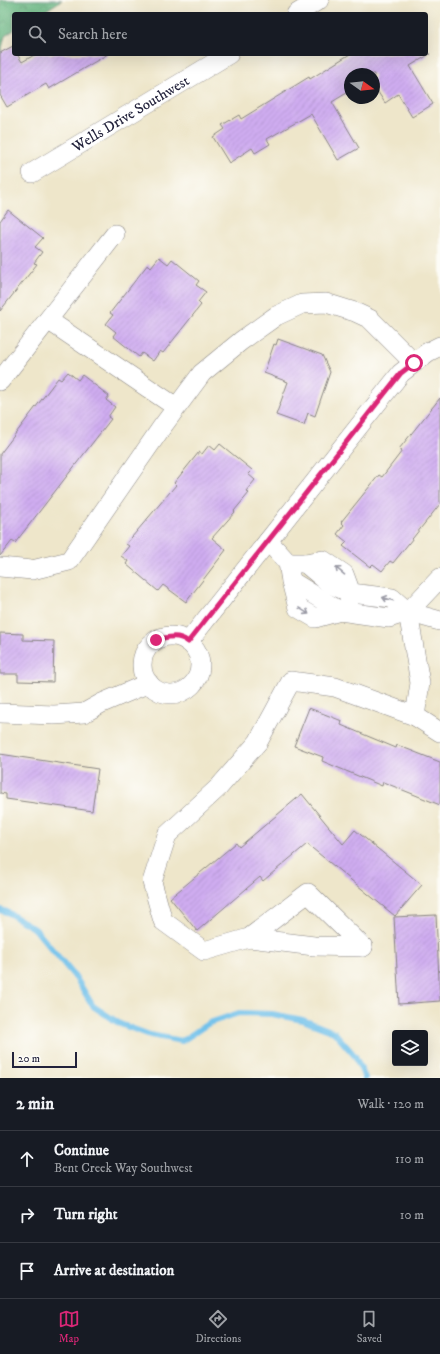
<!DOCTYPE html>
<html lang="en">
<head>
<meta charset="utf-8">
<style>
  :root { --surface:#171b24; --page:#20242c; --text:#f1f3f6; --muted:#9ea1a6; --line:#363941; --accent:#db2777 }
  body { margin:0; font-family:"IM FELL DW Pica",serif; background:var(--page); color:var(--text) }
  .controls { position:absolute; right:12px; bottom:12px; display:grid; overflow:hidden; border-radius:4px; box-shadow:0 4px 16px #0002 }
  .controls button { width:36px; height:36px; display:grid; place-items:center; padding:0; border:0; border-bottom:1px solid var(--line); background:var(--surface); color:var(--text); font:20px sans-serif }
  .compass { position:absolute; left:344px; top:68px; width:36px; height:36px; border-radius:50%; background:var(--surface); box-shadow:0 4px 16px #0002; rotate:105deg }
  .scale { position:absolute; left:12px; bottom:10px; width:65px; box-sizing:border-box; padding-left:4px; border:2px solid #22223b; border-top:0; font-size:11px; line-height:14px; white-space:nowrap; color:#22223b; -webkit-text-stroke:3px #fdfcf7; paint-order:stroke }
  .stop { position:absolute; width:12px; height:12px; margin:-9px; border:3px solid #db2777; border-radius:50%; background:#fff }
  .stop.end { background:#db2777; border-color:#fff; box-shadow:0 1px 4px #0008 }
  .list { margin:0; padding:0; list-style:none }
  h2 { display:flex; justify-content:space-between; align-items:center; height:52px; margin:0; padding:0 16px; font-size:17px }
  h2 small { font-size:13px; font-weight:400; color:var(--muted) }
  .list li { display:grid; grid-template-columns:26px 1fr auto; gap:12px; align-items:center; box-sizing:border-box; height:56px; padding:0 16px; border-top:1px solid var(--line) }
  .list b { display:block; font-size:15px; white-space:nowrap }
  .list p { margin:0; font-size:13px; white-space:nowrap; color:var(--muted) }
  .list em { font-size:13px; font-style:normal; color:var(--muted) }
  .icon { flex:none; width:22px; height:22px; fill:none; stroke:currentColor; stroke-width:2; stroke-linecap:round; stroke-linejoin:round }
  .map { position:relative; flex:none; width:440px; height:1078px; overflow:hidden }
  .search { position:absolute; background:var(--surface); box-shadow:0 4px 16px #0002; left:12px; right:12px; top:12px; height:44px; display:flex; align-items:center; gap:10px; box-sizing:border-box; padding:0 14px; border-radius:4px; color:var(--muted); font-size:15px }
  .sheet { height:220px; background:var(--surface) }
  nav { display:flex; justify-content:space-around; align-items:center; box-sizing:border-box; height:56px; border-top:1px solid var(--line); background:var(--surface); font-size:11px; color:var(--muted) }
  nav a { display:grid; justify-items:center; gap:2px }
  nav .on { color:var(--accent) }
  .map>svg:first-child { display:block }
  .forest { fill:url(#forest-crowns); stroke:#466e60 }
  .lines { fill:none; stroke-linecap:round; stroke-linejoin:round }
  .stream { stroke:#6ec0ea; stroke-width:6 }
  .building { fill:url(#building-hatch) }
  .street-casing { stroke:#888482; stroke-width:20 }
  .street { stroke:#fff; stroke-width:19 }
  .oneway { stroke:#9c9ca7 }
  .route { stroke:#db2777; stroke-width:5 }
  .labels { text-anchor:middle; stroke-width:3; stroke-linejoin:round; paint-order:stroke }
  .street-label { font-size:15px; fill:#22223b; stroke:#fdfcf7 }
</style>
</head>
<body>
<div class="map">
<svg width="440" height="1078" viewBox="0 0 440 1078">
  <defs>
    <pattern id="forest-crowns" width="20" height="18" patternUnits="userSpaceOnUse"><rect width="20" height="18" fill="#6ab984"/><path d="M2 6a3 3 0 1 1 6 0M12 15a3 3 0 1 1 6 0" fill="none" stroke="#57966d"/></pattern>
    <pattern id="building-hatch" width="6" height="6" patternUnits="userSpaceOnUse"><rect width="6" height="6" fill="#cfacf0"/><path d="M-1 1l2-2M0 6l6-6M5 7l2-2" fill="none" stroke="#b194cf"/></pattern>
  </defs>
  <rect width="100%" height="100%" fill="#fdfcf7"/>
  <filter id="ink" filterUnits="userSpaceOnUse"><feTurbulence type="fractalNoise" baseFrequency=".025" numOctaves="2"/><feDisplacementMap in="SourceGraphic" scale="8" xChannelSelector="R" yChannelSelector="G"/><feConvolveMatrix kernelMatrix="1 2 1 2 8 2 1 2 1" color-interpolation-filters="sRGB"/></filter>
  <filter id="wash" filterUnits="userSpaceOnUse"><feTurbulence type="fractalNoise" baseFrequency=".012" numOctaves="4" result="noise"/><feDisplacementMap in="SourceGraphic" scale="16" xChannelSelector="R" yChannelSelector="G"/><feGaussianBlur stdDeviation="0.9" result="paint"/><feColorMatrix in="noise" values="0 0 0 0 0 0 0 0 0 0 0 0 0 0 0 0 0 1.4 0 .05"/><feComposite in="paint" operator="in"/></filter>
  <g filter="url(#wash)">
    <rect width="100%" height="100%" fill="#eee6ca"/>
    <!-- forest -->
    <polygon class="forest" points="0,0 62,0 40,14 14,14 14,30 5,36 0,56"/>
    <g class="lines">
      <!-- stream -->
      <polyline class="stream" points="0,910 7,912 35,929 76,978 93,1006 120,1024 150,1035 182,1041 209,1023 239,1013 272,1014 303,1020 334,1032 355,1056 365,1078"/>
    </g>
    <g id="blocks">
      <!-- building -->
      <g class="building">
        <polygon points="13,46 14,54 17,54 22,62 36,54 108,54 49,89 46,84 7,107 0,95 0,53"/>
        <polygon points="350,54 430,54 410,66 433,104 412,117 398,94 385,103 374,86 374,74 350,74 350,91 332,102 359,148 338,160 311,114 267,139 270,144 255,153 252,148 229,163 213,137 225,129 222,125 239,115 241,119 309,77 310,79"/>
        <polygon points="8,210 43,238 35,247 42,252 34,263 37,264 0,311 0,221"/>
        <polygon points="159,257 168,264 172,259 199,281 196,285 206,292 198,302 201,305 163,353 160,351 153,361 142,353 139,357 113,336 116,332 106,324 113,315 110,313 148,264 151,267"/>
        <polygon points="278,339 322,355 330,372 315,416 308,413 304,425 276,415 288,382 264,373 274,344 276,345"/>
        <polygon points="68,372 78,380 82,375 109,396 106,400 115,407 108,417 111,419 15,543 12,541 0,556 0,454 58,378 61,380"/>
        <polygon points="440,398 440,504 393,563 390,561 382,571 373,564 370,567 343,546 347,542 337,534 344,525 341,522 379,475 382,477 402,451 399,449"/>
        <polygon points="220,444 252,470 248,474 255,480 246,491 249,493 234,511 235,512 212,538 226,550 186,602 163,585 158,591 126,564 128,561 121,556 129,546 126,544 176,485 174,483 199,452 202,454 209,445 215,450"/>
        <polygon points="0,633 23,634 23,640 54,641 53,682 18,681 18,674 0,674"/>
        <polygon points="309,708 342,721 341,725 396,748 397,745 440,762 440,805 383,782 382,786 322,761 323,757 294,746"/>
        <polygon points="0,754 98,769 92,811 6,799 6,794 0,793"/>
        <polygon points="302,794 343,844 355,830 422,885 395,916 307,844 263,881 260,877 197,931 170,898 236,843 239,847"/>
        <polygon points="436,915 440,1001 399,1004 394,917"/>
      </g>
    </g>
  </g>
  <g filter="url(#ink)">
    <use href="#blocks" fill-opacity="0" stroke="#888482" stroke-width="1"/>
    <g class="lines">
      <defs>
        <g id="street">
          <polyline points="296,14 319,0"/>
          <path id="s1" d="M32,173l197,-119"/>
          <polyline points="48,320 176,407"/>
          <polyline points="0,381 115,234"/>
          <polyline points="268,541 288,563 291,581 298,608 315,618 340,611 389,618 408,612 440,578"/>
          <polyline points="288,563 305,563 323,560 344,574 351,593 392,598 408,612 440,621"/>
          <polyline points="305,563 330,584 351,593 349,600"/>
          <polyline points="0,567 32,570 69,561 162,427 202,373 241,341 276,316 302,304 326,303 355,312 370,319 414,363"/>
          <polyline points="291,581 340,611"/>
          <polyline points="408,612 420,683 415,716 440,732"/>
          <circle cx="171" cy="665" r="29"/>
          <polyline points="188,642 401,373 428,352 440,346"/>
          <polyline points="0,713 54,715 84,713 102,703 149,683"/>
          <polyline points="249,938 314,946 363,947"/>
          <polyline points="363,947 308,893 249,938 204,951 163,921 152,882 167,835 219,787 258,742 291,681 335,687 415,716"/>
        </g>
      </defs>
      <!-- street casing -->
      <use href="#street" class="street-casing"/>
      <!-- street -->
      <use href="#street" class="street"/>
    </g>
    <!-- one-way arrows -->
    <defs><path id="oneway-shaft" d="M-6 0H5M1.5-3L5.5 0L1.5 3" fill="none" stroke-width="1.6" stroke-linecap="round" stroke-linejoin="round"/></defs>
    <g class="oneway">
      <use href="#oneway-shaft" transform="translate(340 571) rotate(-140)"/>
      <use href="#oneway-shaft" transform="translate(388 599) rotate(-164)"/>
      <use href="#oneway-shaft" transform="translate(304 611) rotate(32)"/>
    </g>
  </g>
  <g class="lines" filter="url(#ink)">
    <!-- route -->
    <path class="route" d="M156,640c11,-3 23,-6 32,2l213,-269 13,-10"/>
  </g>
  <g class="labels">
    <!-- street labels -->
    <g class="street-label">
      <text dy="5" stroke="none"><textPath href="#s1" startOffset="115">Wells Drive Southwest</textPath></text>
    </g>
  </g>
</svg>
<div class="controls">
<button><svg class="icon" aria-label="layers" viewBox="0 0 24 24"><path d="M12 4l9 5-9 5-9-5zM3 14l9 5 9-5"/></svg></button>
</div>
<svg class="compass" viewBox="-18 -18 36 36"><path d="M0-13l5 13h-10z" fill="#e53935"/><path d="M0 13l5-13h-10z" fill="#9ea1a6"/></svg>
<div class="scale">20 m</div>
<div class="stop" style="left:414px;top:363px"></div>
<div class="stop end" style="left:156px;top:640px"></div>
<div class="search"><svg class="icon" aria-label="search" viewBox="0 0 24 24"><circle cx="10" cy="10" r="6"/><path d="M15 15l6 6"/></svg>Search here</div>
</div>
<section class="sheet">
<h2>2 min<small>Walk · 120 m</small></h2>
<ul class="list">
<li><svg class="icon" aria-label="ahead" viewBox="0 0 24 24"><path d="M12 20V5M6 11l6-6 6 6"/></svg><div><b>Continue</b><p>Bent Creek Way Southwest</p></div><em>110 m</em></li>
<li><svg class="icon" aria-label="right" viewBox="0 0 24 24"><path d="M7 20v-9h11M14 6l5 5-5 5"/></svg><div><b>Turn right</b></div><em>10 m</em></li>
<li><svg class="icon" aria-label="arrive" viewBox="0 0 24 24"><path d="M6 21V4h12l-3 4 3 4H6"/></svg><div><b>Arrive at destination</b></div></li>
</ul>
</section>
<nav>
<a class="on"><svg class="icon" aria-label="map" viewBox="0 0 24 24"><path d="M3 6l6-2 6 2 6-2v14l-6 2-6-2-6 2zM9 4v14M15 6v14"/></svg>Map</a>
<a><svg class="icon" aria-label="directions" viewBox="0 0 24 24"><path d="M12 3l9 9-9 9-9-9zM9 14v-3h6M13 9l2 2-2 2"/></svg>Directions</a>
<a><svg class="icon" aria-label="saved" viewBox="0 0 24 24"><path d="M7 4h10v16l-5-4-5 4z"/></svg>Saved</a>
</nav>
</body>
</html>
